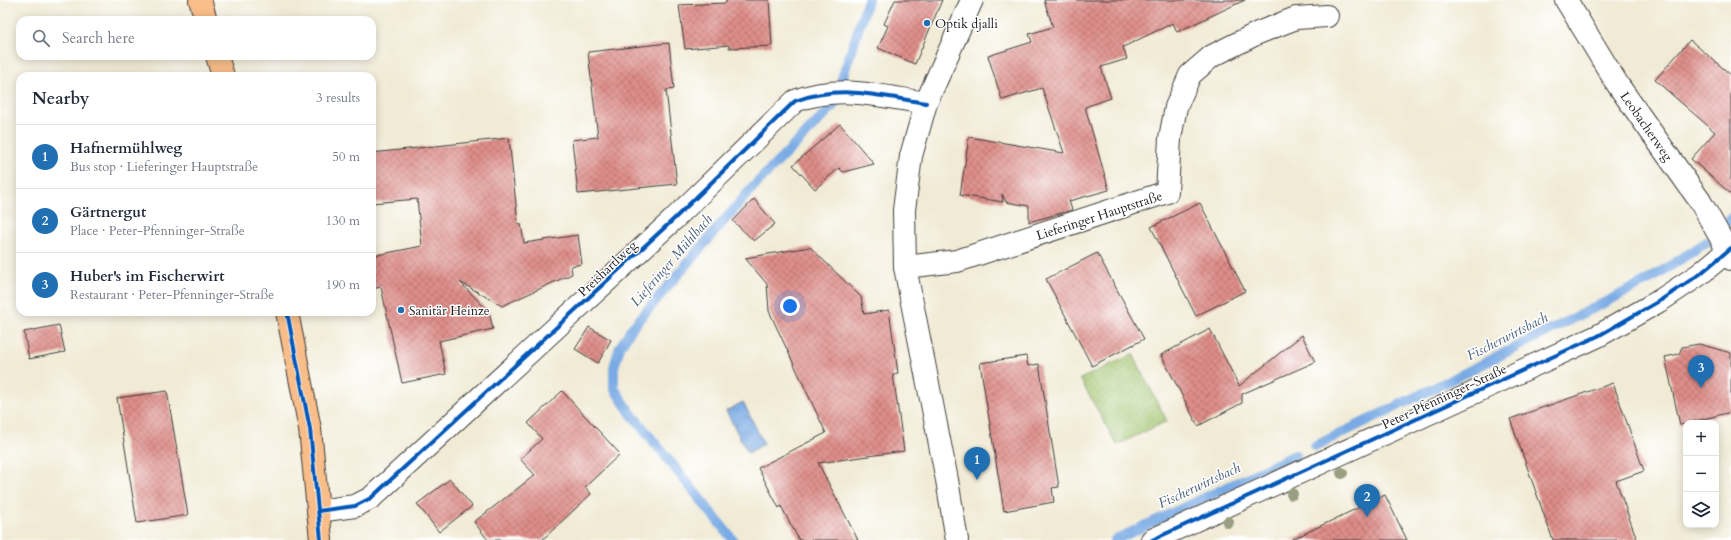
<!DOCTYPE html>
<html lang="en">
<head>
<meta charset="utf-8">
<style>
  :root { --surface:#fff; --page:#f6f6f7; --text:#1f2937; --muted:#747a83; --line:#e0e1e3; --accent:#1f6fb2 }
  body { margin:0; font-family:Cardo,serif; background:var(--page); color:var(--text) }
  .controls { position:absolute; right:12px; bottom:12px; display:grid; overflow:hidden; border-radius:8px; box-shadow:0 2px 10px #0003 }
  .controls button { width:36px; height:36px; display:grid; place-items:center; padding:0; border:0; border-bottom:1px solid var(--line); background:var(--surface); color:var(--text); font:20px sans-serif }
  .you { position:absolute; left:790px; top:306px; width:14px; height:14px; margin:-10px; border:3px solid #fff; border-radius:50%; background:#1a73e8; box-shadow:0 0 0 6px #1a73e833 }
  .badge { display:grid; place-items:center; width:26px; height:26px; border-radius:50%; background:var(--accent); color:#fff; font-size:13px; font-weight:700 }
  .pin { position:absolute; translate:-50% -33px; filter:drop-shadow(0 1px 2px #0008) }
  .pin::after { content:''; position:absolute; top:21px; width:14px; height:12px; background:inherit; clip-path:polygon(0 0,100% 0,50% 100%) }
  .list { margin:0; padding:0; list-style:none }
  h2 { display:flex; justify-content:space-between; align-items:center; height:52px; margin:0; padding:0 16px; font-size:17px }
  h2 small { font-size:13px; font-weight:400; color:var(--muted) }
  .list li { display:grid; grid-template-columns:26px 1fr auto; gap:12px; align-items:center; box-sizing:border-box; height:64px; padding:0 16px; border-top:1px solid var(--line) }
  .list b { display:block; font-size:15px; white-space:nowrap }
  .list p { margin:0; font-size:13px; white-space:nowrap; color:var(--muted) }
  .list em { font-size:13px; font-style:normal; color:var(--muted) }
  .icon { flex:none; width:22px; height:22px; fill:none; stroke:currentColor; stroke-width:2; stroke-linecap:round; stroke-linejoin:round }
  .map { position:relative; flex:none; width:1731px; height:540px; overflow:hidden }
  .search { position:absolute; background:var(--surface); box-shadow:0 2px 10px #0003; left:16px; top:16px; width:360px; height:44px; display:flex; align-items:center; gap:10px; box-sizing:border-box; padding:0 14px; border-radius:12px; color:var(--muted); font-size:15px }
  .panel { position:absolute; background:var(--surface); box-shadow:0 2px 10px #0003; left:16px; top:72px; width:360px; height:244px; border-radius:12px }
  .map>svg:first-child { display:block }
  .grass { fill:url(#grass-dots); stroke:#5f7046 }
  .water { fill:url(#water-ripples); stroke:#4a6380 }
  .lines { fill:none; stroke-linecap:round; stroke-linejoin:round }
  .stream { stroke:#79aae4; stroke-width:10 }
  .building { fill:url(#building-cross-hatch) }
  .minor-casing { stroke:#3c3b38; stroke-width:24 }
  .major-casing { stroke:#3c3b38; stroke-width:24 }
  .minor { stroke:#fff; stroke-width:22 }
  .major { stroke:#f8bd89; stroke-width:22 }
  .cycleway-casing { stroke:#fff; stroke-width:6 }
  .cycleway { stroke:#0057b8; stroke-width:4 }
  .tree { fill:#9a9f81 }
  .poi-dot { fill:#1f6fb2; stroke:#fff; stroke-width:1.5 }
  .labels { text-anchor:middle; stroke-width:3; stroke-linejoin:round; paint-order:stroke }
  .poi-label { font-size:13px; fill:#1c1c1c; stroke:#fff; text-anchor:start }
  .street-label { font-size:13px; fill:#1c1c1c; stroke:#fff }
  .water-label { font-size:14px; font-style:italic; fill:#465c76; stroke:#fff }
</style>
</head>
<body>
<div class="map">
<svg width="1731" height="540" viewBox="0 0 1731 540">
  <defs>
    <pattern id="grass-dots" width="8" height="8" patternUnits="userSpaceOnUse"><rect width="8" height="8" fill="#a2c56f"/><path d="M2 2h.1M6 6h.1" fill="none" stroke="#8ba960" stroke-width="1.8" stroke-linecap="round"/></pattern>
    <pattern id="water-ripples" width="26" height="14" patternUnits="userSpaceOnUse"><rect width="26" height="14" fill="#79aae4"/><path d="M2 4q2-2 4 0t4 0M15 11q2-2 4 0t4 0" fill="none" stroke="#628ab8"/></pattern>
    <pattern id="building-cross-hatch" width="8" height="8" patternUnits="userSpaceOnUse"><rect width="8" height="8" fill="#df8e8a"/><path d="M0 0l8 8M0 8l8-8" fill="none" stroke="#b47370"/></pattern>
  </defs>
  <rect width="100%" height="100%" fill="#fff"/>
  <filter id="ink" filterUnits="userSpaceOnUse"><feTurbulence type="fractalNoise" baseFrequency=".025" numOctaves="2"/><feDisplacementMap in="SourceGraphic" scale="8" xChannelSelector="R" yChannelSelector="G"/><feConvolveMatrix kernelMatrix="1 2 1 2 8 2 1 2 1" color-interpolation-filters="sRGB"/></filter>
  <filter id="wash" filterUnits="userSpaceOnUse"><feTurbulence type="fractalNoise" baseFrequency=".012" numOctaves="4" result="noise"/><feDisplacementMap in="SourceGraphic" scale="16" xChannelSelector="R" yChannelSelector="G"/><feGaussianBlur stdDeviation="0.9" result="paint"/><feColorMatrix in="noise" values="0 0 0 0 0 0 0 0 0 0 0 0 0 0 0 0 0 1.4 0 .05"/><feComposite in="paint" operator="in"/></filter>
  <g filter="url(#wash)">
    <rect width="100%" height="100%" fill="#f1ebd5"/>
    <!-- grass -->
    <polygon class="grass" points="1133,354 1167,421 1117,445 1080,379"/>
    <!-- water -->
    <polygon class="water" points="743,402 764,444 748,453 726,411"/>
    <g class="lines">
      <!-- stream -->
      <g class="stream">
        <polyline points="1729,221 1731,218"/>
        <polyline points="1315,446 1477,367 1647,281 1707,242"/>
        <polyline points="733,540 630,412 614,388 614,367 620,347 632,328 753,187 833,106 868,0"/>
        <polyline points="1115,540 1295,455"/>
      </g>
    </g>
    <g id="blocks">
      <!-- building -->
      <g class="building">
        <polygon points="726,0 769,0 772,46 729,48 729,45 685,49 679,5 726,3"/>
        <polygon points="895,0 942,0 915,64 878,48 888,26 884,24"/>
        <polygon points="1044,0 1245,0 1177,32 1173,23 1123,47 1127,59 1101,67 1111,98 1085,107 1109,190 1069,201 1072,210 1029,222 1029,206 1006,202 1002,194 1003,202 960,195 969,137 1064,153 1042,88 1002,100 988,56 1032,42 1029,34 1053,27"/>
        <polygon points="1690,40 1731,75 1731,194 1691,159 1715,132 1655,80"/>
        <polygon points="669,43 674,89 666,90 677,184 578,194 572,140 598,137 588,52"/>
        <polygon points="840,124 874,164 843,172 839,168 815,189 793,165"/>
        <polygon points="509,138 518,224 521,224 524,243 578,235 582,264 571,266 572,274 502,306 460,282 489,312 493,329 439,341 446,374 402,383 381,287 372,289 372,256 422,246 417,199 372,203 372,153"/>
        <polygon points="754,199 775,224 754,241 733,221"/>
        <polygon points="1200,203 1245,291 1196,316 1151,227"/>
        <polygon points="810,247 861,297 864,314 889,310 898,373 893,374 904,451 818,463 858,540 799,540 781,506 779,508 758,468 826,433 769,311 767,284 745,258"/>
        <polygon points="1097,253 1144,339 1092,366 1046,279"/>
        <polygon points="59,325 65,352 29,359 24,332"/>
        <polygon points="589,327 611,340 598,363 575,349"/>
        <polygon points="1210,329 1239,386 1302,335 1315,362 1242,394 1242,403 1198,426 1161,355"/>
        <polygon points="1699,344 1731,353 1731,412 1680,425 1665,357 1679,354 1682,347"/>
        <polygon points="1026,356 1028,366 1039,364 1059,487 1052,488 1054,502 1004,511 980,363"/>
        <polygon points="1613,383 1644,471 1616,481 1637,540 1553,540 1510,419"/>
        <polygon points="167,391 188,515 137,523 117,398"/>
        <polygon points="562,391 620,454 585,487 591,494 542,540 488,540 474,522 535,475 520,459 542,439 528,423"/>
        <polygon points="450,479 472,506 439,532 417,504"/>
        <polygon points="1385,495 1407,540 1291,540"/>
      </g>
    </g>
  </g>
  <g filter="url(#ink)">
    <use href="#blocks" fill-opacity="0" stroke="#3c3b38" stroke-width="1"/>
    <g class="lines">
      <defs>
        <g id="minor">
          <polyline points="1566,0 1618,85 1700,201 1728,251 1731,259"/>
          <polyline points="905,267 957,261 1167,192 1170,138 1176,107 1190,75 1212,56 1258,33 1296,18 1327,16"/>
          <path d="M318,511l37,-5 16,-8 303,-279 121,-118c45,-17 85,-5 131,2"/>
          <polyline points="957,540 947,480 905,267 904,210 911,156 926,103 972,0"/>
          <polyline points="1152,540 1598,336 1661,300 1700,274 1731,248"/>
        </g>
        <g id="major">
          <polyline points="200,0 206,20"/>
          <polyline points="217,56 223,76"/>
          <polyline points="287,312 310,429 321,540"/>
        </g>
      </defs>
      <!-- minor casing -->
      <use href="#minor" class="minor-casing"/>
      <!-- major casing -->
      <use href="#major" class="major-casing"/>
      <!-- minor -->
      <use href="#minor" class="minor"/>
      <!-- major -->
      <use href="#major" class="major"/>
      <defs>
        <g id="cycleway">
          <polyline points="287,312 310,429 321,540"/>
          <path d="M318,511l37,-5 16,-8 303,-279 121,-118c45,-17 85,-5 131,2"/>
          <polyline points="1152,540 1598,336 1661,300 1700,274 1731,248"/>
        </g>
      </defs>
      <!-- cycleway casing -->
      <use href="#cycleway" class="cycleway-casing"/>
      <!-- cycleway -->
      <use href="#cycleway" class="cycleway"/>
    </g>
    <!-- trees -->
    <g class="tree">
      <circle cx="1342" cy="473" r="6"/>
      <circle cx="1292" cy="494" r="6"/>
      <circle cx="1228" cy="522" r="6"/>
    </g>
  </g>
  <!-- markers -->
  <g class="poi-dot">
    <circle cx="927" cy="23" r="4"/>
    <circle cx="401" cy="310" r="4"/>
  </g>
  <g class="labels">
    <!-- poi labels -->
    <g class="poi-label">
      <text x="935" y="28">Optik djalli</text>
      <text x="409" y="315">Sanitär Heinze</text>
    </g>
    <!-- street labels -->
    <g class="street-label">
      <text transform="translate(1647 126) rotate(55)" y="5">Leobacherweg</text>
      <text transform="translate(1099 215) rotate(-18)" y="5">Lieferinger Hauptstraße</text>
      <text transform="translate(607 268) rotate(-43)" y="5">Preishartlweg</text>
      <text transform="translate(1444 396) rotate(-25)" y="5">Peter-Pfenninger-Straße</text>
    </g>
    <!-- water labels -->
    <g class="water-label">
      <text transform="translate(671 260) rotate(-49)" y="5">Lieferinger Mühlbach</text>
      <text transform="translate(1507 336) rotate(-27)" y="5">Fischerwirtsbach</text>
      <text transform="translate(1199 485) rotate(-25)" y="5">Fischerwirtsbach</text>
    </g>
  </g>
</svg>
<div class="controls">
<button>+</button>
<button>−</button>
<button><svg class="icon" aria-label="layers" viewBox="0 0 24 24"><path d="M12 4l9 5-9 5-9-5zM3 14l9 5 9-5"/></svg></button>
</div>
<div class="you"></div>
<div class="pin badge" style="left:977px;top:480px">1</div>
<div class="pin badge" style="left:1367px;top:517px">2</div>
<div class="pin badge" style="left:1701px;top:388px">3</div>
<div class="search"><svg class="icon" aria-label="search" viewBox="0 0 24 24"><circle cx="10" cy="10" r="6"/><path d="M15 15l6 6"/></svg>Search here</div>
<section class="panel">
<h2>Nearby<small>3 results</small></h2>
<ul class="list">
<li><span class="badge">1</span><div><b>Hafnermühlweg</b><p>Bus stop · Lieferinger Hauptstraße</p></div><em>50 m</em></li>
<li><span class="badge">2</span><div><b>Gärtnergut</b><p>Place · Peter-Pfenninger-Straße</p></div><em>130 m</em></li>
<li><span class="badge">3</span><div><b>Huber's im Fischerwirt</b><p>Restaurant · Peter-Pfenninger-Straße</p></div><em>190 m</em></li>
</ul>
</section>
</div>
</body>
</html>
